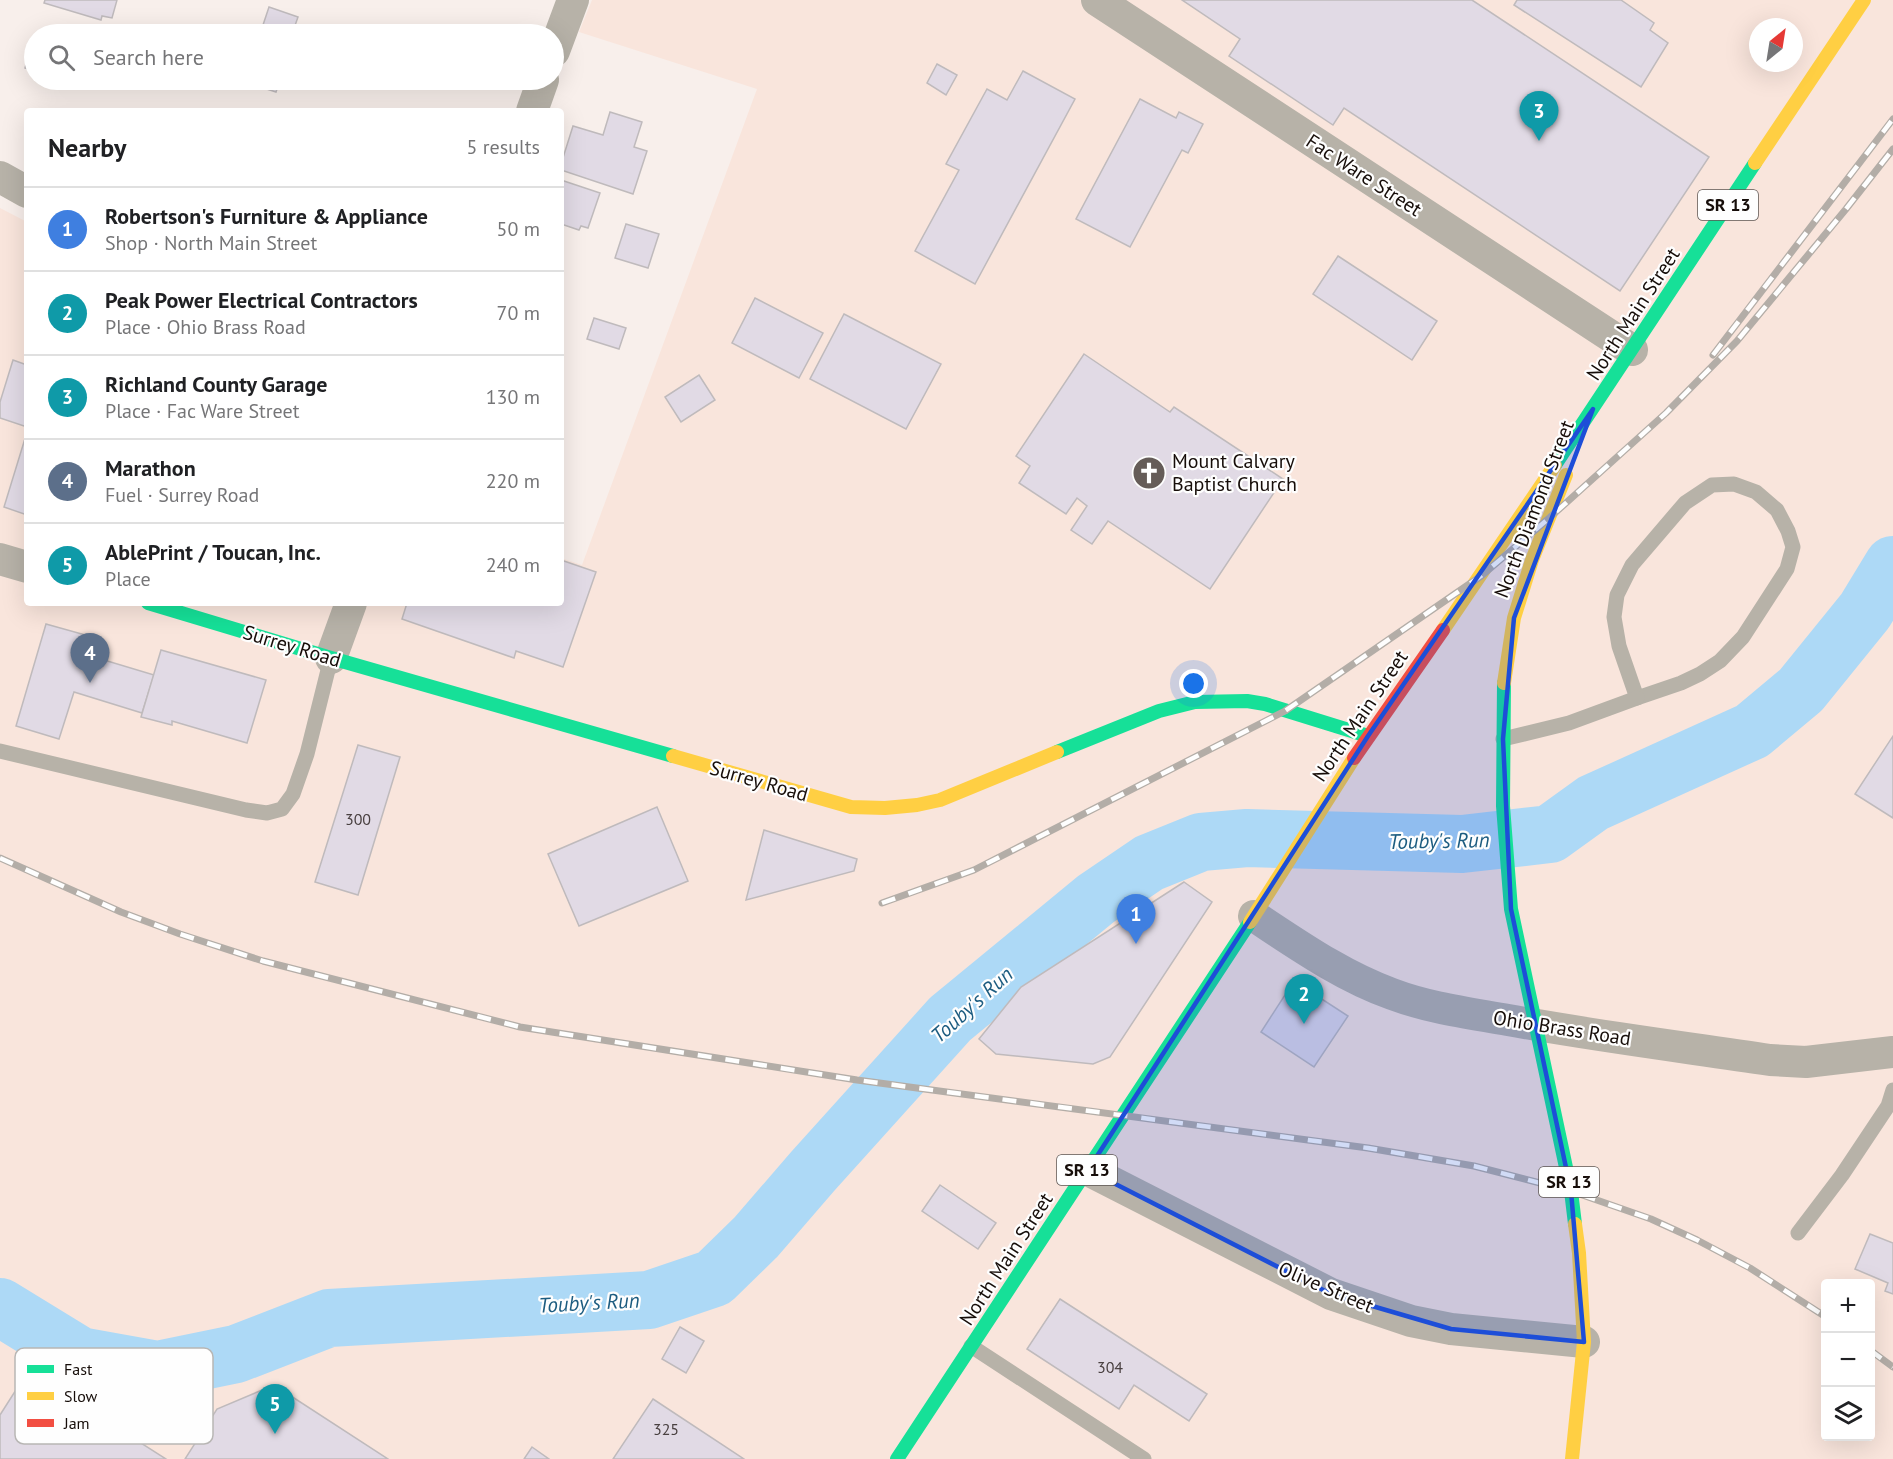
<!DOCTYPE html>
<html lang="en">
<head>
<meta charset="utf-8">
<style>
  :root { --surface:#fff; --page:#f2f2f2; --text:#202124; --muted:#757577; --line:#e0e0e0; --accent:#d93025 }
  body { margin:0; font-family:"PT Sans",sans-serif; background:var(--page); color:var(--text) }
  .controls { position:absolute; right:18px; bottom:18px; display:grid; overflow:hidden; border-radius:6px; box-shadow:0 6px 24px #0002 }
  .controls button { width:54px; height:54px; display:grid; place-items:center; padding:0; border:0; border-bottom:2px solid var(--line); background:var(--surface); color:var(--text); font:30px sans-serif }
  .compass { position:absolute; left:1749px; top:18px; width:54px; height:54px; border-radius:50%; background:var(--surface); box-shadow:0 6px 24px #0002; rotate:30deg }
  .you { position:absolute; left:1194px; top:684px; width:21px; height:21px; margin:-15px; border:4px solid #fff; border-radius:50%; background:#1a73e8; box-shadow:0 0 0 9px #1a73e833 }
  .badge { display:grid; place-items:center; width:39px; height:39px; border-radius:50%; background:var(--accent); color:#fff; font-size:20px; font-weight:700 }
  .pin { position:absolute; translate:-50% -50px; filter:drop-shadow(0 2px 3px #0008) }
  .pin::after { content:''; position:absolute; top:32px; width:21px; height:18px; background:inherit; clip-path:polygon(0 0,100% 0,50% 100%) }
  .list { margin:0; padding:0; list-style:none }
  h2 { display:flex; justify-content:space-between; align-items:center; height:78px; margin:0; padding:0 24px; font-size:26px }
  h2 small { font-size:20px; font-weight:400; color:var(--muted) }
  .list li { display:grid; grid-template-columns:39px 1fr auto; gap:18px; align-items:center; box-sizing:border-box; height:84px; padding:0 24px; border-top:2px solid var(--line) }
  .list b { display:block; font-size:22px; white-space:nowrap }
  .list p { margin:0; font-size:20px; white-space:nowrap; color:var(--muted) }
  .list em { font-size:20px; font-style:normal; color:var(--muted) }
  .icon { flex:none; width:33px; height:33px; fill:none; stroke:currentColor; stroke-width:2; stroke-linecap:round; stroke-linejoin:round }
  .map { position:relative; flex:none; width:1893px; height:1459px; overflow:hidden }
  .search { position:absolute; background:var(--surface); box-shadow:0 6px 24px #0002; left:24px; top:24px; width:540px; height:66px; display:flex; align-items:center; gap:15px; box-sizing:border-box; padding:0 21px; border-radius:33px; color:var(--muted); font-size:22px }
  .panel { position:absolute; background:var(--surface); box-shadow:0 6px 24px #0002; left:24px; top:108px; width:540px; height:498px; border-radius:6px }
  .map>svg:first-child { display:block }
  .built { fill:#f9e5dc; fill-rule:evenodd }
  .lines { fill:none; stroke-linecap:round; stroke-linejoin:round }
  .river { stroke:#add9f6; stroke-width:58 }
  .building { fill:#e1dae5; stroke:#bfbabc; stroke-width:1.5 }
  .lane { stroke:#b7b2a8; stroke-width:15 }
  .street { stroke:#b7b2a8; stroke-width:32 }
  .fast { stroke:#16e098; stroke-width:14 }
  .slow { stroke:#ffcf43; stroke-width:14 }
  .jam { stroke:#f24e42; stroke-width:14 }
  .rail-casing { stroke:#b3ada7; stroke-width:7 }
  .rail { stroke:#fefefe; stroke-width:4.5; stroke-dasharray:14; stroke-linecap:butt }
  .marked { fill:#1d4ed8; fill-opacity:0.2; stroke:#1d4ed8; stroke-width:4.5; stroke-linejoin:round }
  .labels { text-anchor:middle; stroke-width:4.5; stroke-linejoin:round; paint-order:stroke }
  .number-label { font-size:16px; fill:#494040 }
  .shield { fill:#fefefe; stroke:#5c5552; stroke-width:1.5 }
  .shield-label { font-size:18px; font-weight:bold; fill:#160d09 }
  .street-label { font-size:20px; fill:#160d09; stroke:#fefefe }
  .poi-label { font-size:20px; fill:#160d09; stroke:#fefefe; text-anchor:start }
  .water-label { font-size:21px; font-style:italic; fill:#1c5c80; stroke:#fefefe }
  .key { fill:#fefefe; stroke:#b8b6b4; stroke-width:1.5 }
  .key-label { font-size:16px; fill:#160d09 }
</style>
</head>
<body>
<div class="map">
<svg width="1893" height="1459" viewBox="0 0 1893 1459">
  <rect width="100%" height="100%" fill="#f8efeb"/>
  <!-- built -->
  <path class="built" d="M592,0h1301v1459h-1893v-1251l27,14v381h534v-45l21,7 175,-476 -178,-57zM1758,27h36v36h-36zM1826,1284h44v152h-44z"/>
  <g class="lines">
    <!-- river -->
    <polyline class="river" points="0,1307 80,1356 158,1370 236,1354 329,1318 649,1300 714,1278 756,1237 813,1171 950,1019 1096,899 1149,863 1201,842 1247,838 1462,844 1550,834 1593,803 1752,731 1801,690 1865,611 1893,565"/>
  </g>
  <!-- building -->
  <g class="building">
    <polygon points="45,0 117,0 112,18 102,16 101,20 44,3"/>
    <polygon points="1182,0 1472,0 1709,157 1620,291 1344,108 1333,125 1229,56 1240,39"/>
    <polygon points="1517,0 1621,0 1654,23 1650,30 1668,43 1641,87 1514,5"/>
    <polygon points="269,7 298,17 292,34 260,34"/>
    <polygon points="34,36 34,71 25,68"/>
    <polygon points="937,64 957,75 946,95 927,83"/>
    <polygon points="1023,71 1075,99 975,284 915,251 959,170 946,164 987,89 1007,100"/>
    <polygon points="59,80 81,80 79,88 58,82"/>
    <polygon points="243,80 280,80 276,92 242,81"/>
    <polygon points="1140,99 1176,118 1179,112 1203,124 1188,153 1182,150 1130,247 1076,219"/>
    <polygon points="610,112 642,122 634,147 647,151 633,194 561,170 561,164 573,126 603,135"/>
    <polygon points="561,180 600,193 588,228 581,226 579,230 561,224"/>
    <polygon points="626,224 659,234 648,268 615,258"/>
    <polygon points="1338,256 1437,321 1412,360 1313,294"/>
    <polygon points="755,298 823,333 799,378 732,343"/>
    <polygon points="844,314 941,364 906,429 810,379"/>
    <polygon points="594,318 626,328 619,349 587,339"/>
    <polygon points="1084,354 1170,412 1174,407 1283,479 1210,589 1108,521 1092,544 1071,530 1087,506 1077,498 1066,514 1019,483 1030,466 1016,456"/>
    <polygon points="13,360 27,365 27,427 0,418 0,402"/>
    <polygon points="699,375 715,400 681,422 665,397"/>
    <polygon points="27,432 27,515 4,507"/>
    <polygon points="561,560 596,572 563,667 516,651 514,658 402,619 407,603 561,603"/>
    <polygon points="46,624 89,636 84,654 154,675 142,713 74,692 59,739 16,726"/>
    <polygon points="161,650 266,680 247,743 172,721 172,725 141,717"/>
    <polygon points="1893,736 1893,818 1855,794"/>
    <polygon points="358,745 400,757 358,895 315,882"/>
    <polygon points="657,807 688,881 579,926 548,854"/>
    <polygon points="764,830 857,859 854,871 746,900"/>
    <polygon points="1184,882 1212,902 1110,1057 1093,1064 996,1054 979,1039 1021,987"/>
    <polygon points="1294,981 1348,1016 1314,1067 1261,1032"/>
    <polygon points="940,1185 996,1223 978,1249 922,1211"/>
    <polygon points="1870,1234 1893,1243 1893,1294 1885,1291 1888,1283 1855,1269"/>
    <polygon points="1060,1299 1207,1394 1189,1421 1134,1385 1119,1409 1027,1349"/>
    <polygon points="680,1327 704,1341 686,1373 662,1359"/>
    <polygon points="28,1371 166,1459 0,1459 0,1415"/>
    <polygon points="274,1385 388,1459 185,1459 217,1409"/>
    <polygon points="653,1399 744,1459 613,1459"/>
    <polygon points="532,1447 549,1459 524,1459"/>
  </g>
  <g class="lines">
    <!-- lane -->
    <g class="lane">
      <polygon points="1734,484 1756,492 1777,510 1788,531 1793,547 1787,569 1743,637 1720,661 1700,674 1681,683 1637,698 1619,646 1614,617 1617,595 1632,565 1685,503 1712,485"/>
      <polyline points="1503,739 1569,723 1637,698"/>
      <polyline points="0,751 246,810 267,813 282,809 293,794 307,754 331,658"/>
      <polyline points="1798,1233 1842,1175 1888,1106 1893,1090"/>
      <polyline points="971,1346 1144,1459"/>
    </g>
    <!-- street -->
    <g class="street">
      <polyline points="1097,0 1632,350"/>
      <polyline points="554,51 573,0"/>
      <polyline points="532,111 543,80"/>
      <polyline points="0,177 27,192"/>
      <polyline points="0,559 27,567"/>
      <polyline points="331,658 351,603"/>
      <path d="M1254,916c44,29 88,60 138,78 37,14 77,19 116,26 87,16 175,27 262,40l36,2 87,-10"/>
      <polyline points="1088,1170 1331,1294 1411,1321 1451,1329 1584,1342"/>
    </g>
    <!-- fast -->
    <g class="fast">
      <polyline points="1555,465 1755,163"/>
      <polyline points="148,603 331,658 673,756"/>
      <polyline points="1504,683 1503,806 1511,909 1571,1191 1575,1224"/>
      <polyline points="1057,752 1159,711 1195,702 1247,701 1265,704 1368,736"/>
      <polyline points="897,1459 1250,922"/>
    </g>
    <!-- slow -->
    <g class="slow">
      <polyline points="1755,163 1864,0"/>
      <polyline points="1443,630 1555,465"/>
      <polyline points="1504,683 1514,618 1532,560 1566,475"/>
      <polyline points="673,756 851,807 885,808 917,805 940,800 1057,752"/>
      <polyline points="1250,922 1354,758"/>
      <polyline points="1572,1459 1584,1342 1579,1253 1575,1224"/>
    </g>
    <!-- jam -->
    <polyline class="jam" points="1354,758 1443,630"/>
    <defs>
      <g id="rail">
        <polyline points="1713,355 1893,119"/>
        <polyline points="0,858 121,912 180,934 263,961 520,1027 857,1080 1368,1148 1474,1166 1571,1191 1651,1219 1697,1240 1750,1268 1826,1317"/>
        <polyline points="882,903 974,870 1285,711 1481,576 1547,520 1666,413 1737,341 1846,209 1893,149"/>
        <polyline points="1870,1350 1893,1367"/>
      </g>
    </defs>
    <!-- rail casing -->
    <use href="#rail" class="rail-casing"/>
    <!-- rail -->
    <use href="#rail" class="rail"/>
  </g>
  <!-- marked area -->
  <path class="marked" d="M1593,409l-79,209 -11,121 8,170 60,282 13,151 -133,-13 -120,-35 -243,-124 280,-434z"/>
  <!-- icons -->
  <defs>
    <symbol id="church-disc" viewBox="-11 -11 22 22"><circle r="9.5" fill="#655c58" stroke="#fefefe"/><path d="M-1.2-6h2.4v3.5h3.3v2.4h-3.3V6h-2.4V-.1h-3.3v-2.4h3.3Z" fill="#fff"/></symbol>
  </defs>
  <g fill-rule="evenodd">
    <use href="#church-disc" x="1130" y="454" width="38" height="38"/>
  </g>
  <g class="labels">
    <!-- number labels -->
    <g class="number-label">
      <text x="358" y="825">300</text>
      <text x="1110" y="1373">304</text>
      <text x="666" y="1435">325</text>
    </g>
    <!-- shield labels -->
    <g class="shield">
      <rect x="1698" y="190" width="60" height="30" rx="4.5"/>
      <rect x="1057" y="1155" width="60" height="30" rx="4.5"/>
      <rect x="1539" y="1167" width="60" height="30" rx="4.5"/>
    </g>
    <g class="shield-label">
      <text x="1728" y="211">SR 13</text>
      <text x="1087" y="1176">SR 13</text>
      <text x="1569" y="1188">SR 13</text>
    </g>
    <!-- street labels -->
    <g class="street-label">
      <text transform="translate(1364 175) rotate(33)" y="7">Fac Ware Street</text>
      <text transform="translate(1633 314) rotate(-57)" y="7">North Main Street</text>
      <text transform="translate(1534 509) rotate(-69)" y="7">North Diamond Street</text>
      <text transform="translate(292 646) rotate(17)" y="7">Surrey Road</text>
      <text transform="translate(1360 716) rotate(-56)" y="7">North Main Street</text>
      <text transform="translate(759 781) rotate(16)" y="7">Surrey Road</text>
      <text transform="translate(1562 1028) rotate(9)" y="7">Ohio Brass Road</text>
      <text transform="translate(1006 1259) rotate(-57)" y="7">North Main Street</text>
      <text transform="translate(1326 1287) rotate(23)" y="7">Olive Street</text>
    </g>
    <!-- poi labels -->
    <g class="poi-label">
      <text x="1172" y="468">Mount Calvary<tspan x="1172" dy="23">Baptist Church</tspan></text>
    </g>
    <!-- water labels -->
    <g class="water-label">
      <text transform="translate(1439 841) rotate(-1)" y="7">Touby's Run</text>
      <text transform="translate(972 1005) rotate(-42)" y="7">Touby's Run</text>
      <text transform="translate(589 1303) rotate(-3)" y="7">Touby's Run</text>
    </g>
  </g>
  <!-- legend -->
  <rect x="15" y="1348" width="198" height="96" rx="9" class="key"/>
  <rect x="27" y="1365" width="27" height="8" fill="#16e098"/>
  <rect x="27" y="1392" width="27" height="8" fill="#ffcf43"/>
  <rect x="27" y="1419" width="27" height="8" fill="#f24e42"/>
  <g class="key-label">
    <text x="64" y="1375">Fast</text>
    <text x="64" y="1402">Slow</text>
    <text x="64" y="1429">Jam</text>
  </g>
</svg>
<div class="controls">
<button>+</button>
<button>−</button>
<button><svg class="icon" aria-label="layers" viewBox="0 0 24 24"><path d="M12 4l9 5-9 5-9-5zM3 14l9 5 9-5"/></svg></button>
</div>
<svg class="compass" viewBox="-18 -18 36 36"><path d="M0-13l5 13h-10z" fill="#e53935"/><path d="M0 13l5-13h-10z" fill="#757577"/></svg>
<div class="you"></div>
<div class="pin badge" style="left:1136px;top:944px;background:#3f7fe0">1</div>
<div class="pin badge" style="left:1304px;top:1024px;background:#0f9aa8">2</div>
<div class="pin badge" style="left:1539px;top:141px;background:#0f9aa8">3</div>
<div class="pin badge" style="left:90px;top:683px;background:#5c6f8a">4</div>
<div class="pin badge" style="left:275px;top:1434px;background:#0f9aa8">5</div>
<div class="search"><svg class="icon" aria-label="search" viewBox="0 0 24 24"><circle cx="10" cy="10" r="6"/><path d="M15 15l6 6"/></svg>Search here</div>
<section class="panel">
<h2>Nearby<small>5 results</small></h2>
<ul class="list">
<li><span class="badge" style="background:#3f7fe0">1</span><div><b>Robertson's Furniture &amp; Appliance</b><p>Shop · North Main Street</p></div><em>50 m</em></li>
<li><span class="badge" style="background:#0f9aa8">2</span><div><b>Peak Power Electrical Contractors</b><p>Place · Ohio Brass Road</p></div><em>70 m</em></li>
<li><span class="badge" style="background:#0f9aa8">3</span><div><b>Richland County Garage</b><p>Place · Fac Ware Street</p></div><em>130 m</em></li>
<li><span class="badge" style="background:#5c6f8a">4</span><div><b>Marathon</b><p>Fuel · Surrey Road</p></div><em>220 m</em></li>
<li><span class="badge" style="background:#0f9aa8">5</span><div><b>AblePrint / Toucan, Inc.</b><p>Place</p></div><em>240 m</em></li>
</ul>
</section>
</div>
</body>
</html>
